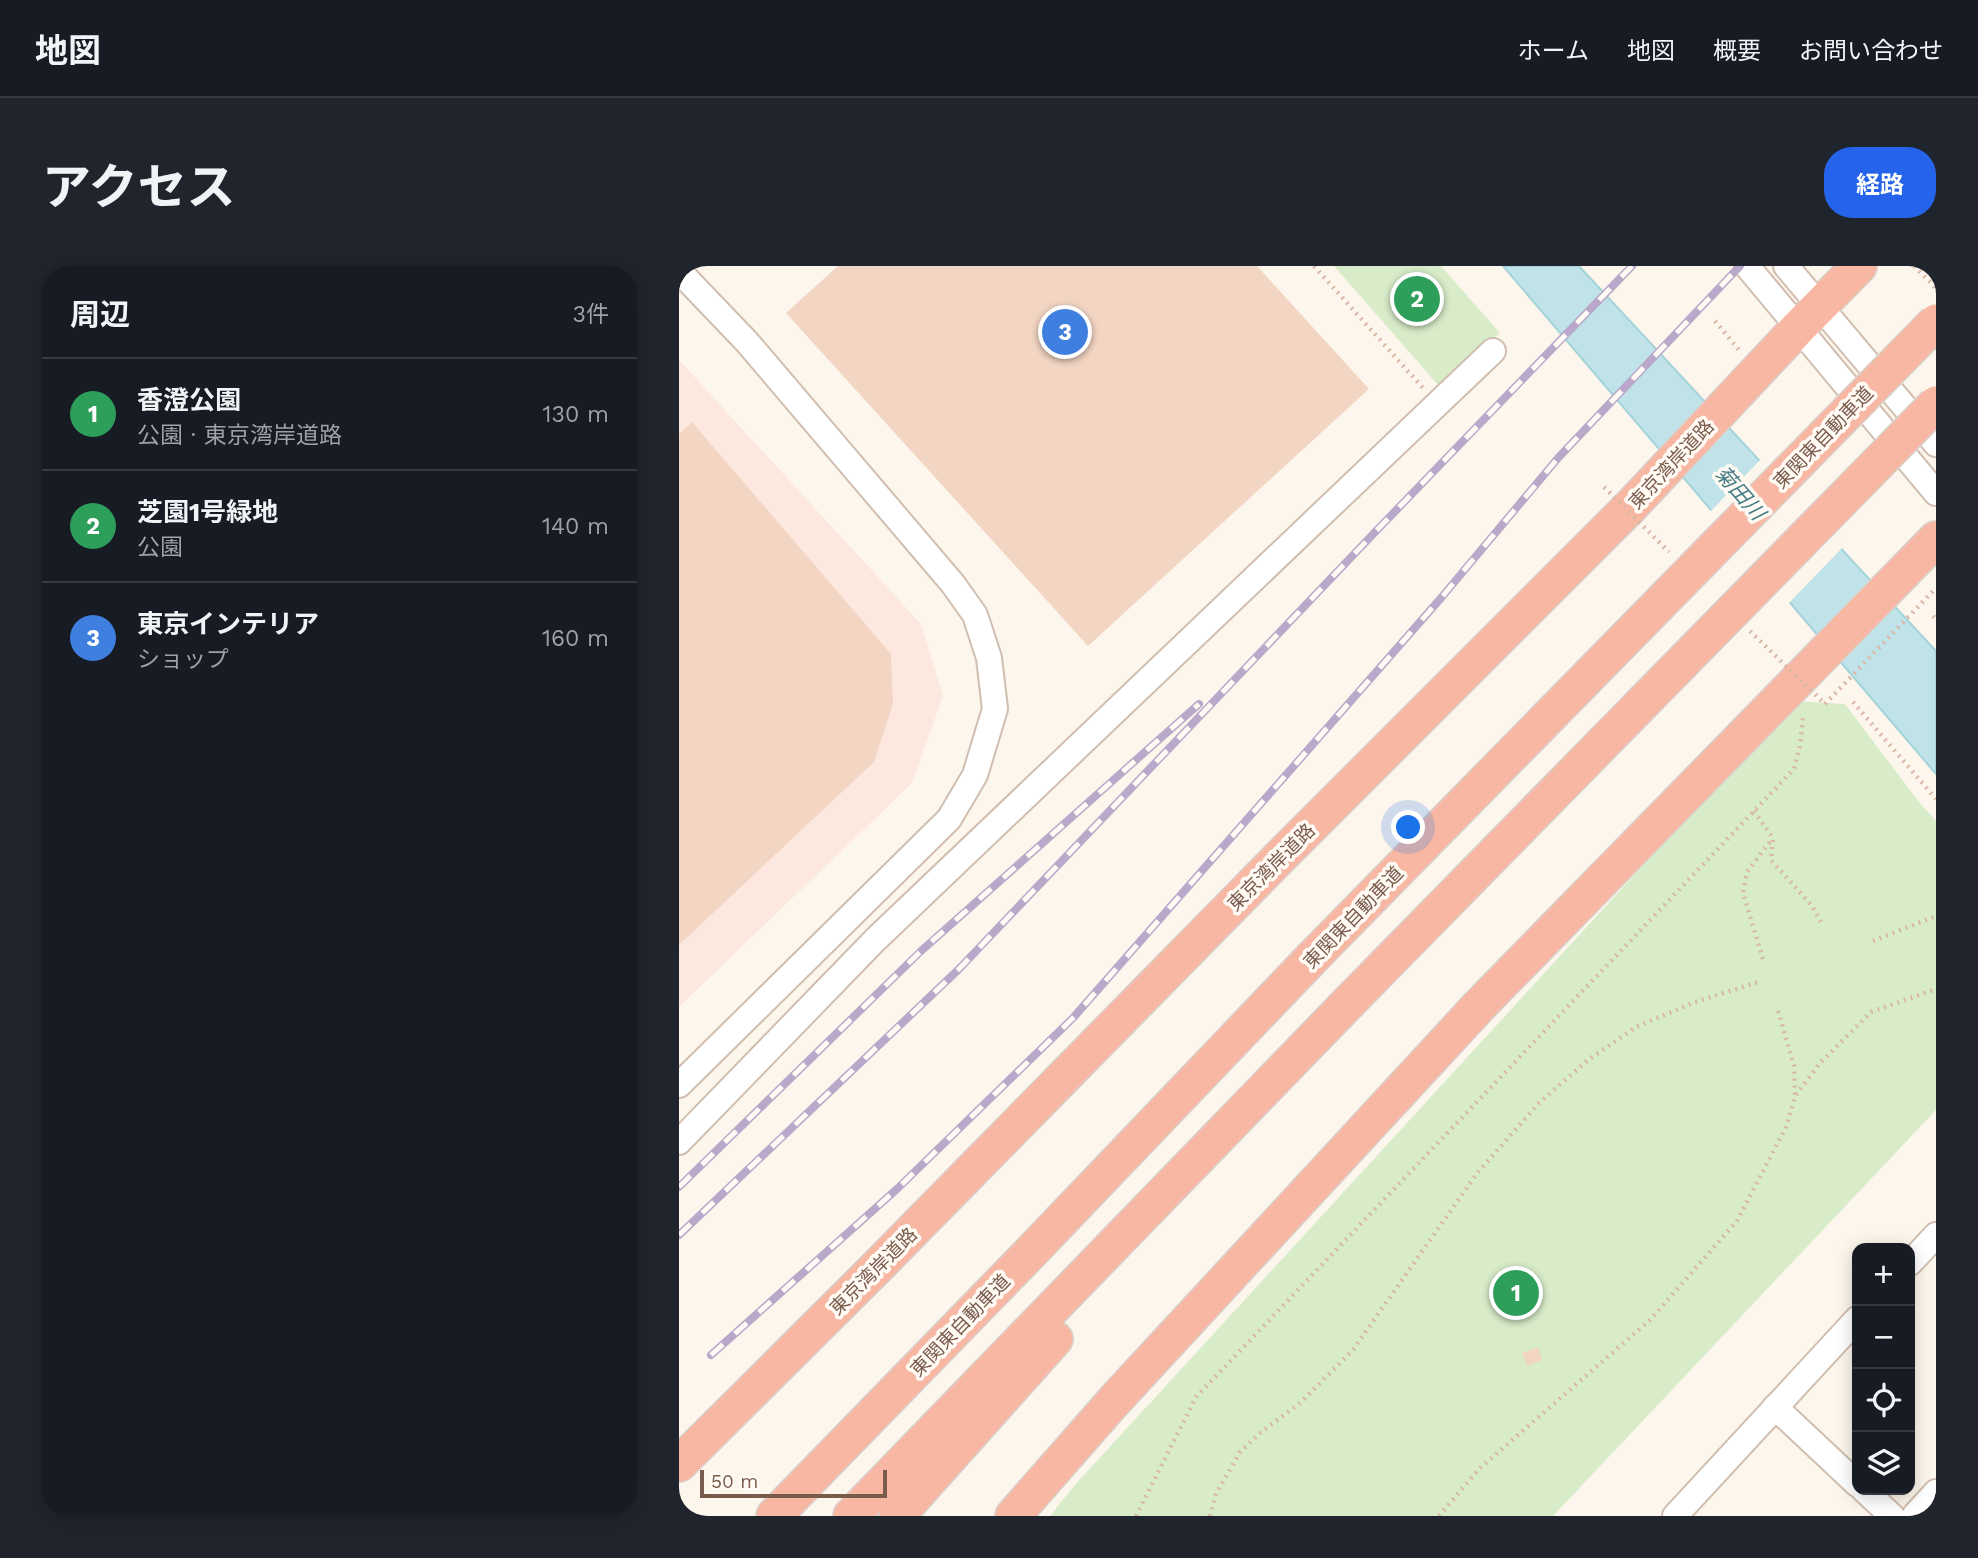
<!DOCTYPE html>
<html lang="ja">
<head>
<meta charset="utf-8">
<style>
  :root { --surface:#171b24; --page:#20242c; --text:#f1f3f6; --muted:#9ea1a6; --line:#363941; --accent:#2563eb }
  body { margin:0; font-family:"Work Sans","Noto Sans JP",sans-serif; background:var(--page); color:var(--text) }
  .controls { position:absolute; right:21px; bottom:21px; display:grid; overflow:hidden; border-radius:14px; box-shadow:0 4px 18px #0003 }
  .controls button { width:63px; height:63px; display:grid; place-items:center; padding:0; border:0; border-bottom:2px solid var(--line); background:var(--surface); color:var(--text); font:35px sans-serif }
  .scale { position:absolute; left:21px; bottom:18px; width:187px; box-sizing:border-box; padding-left:7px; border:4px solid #7a5c4d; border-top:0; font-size:19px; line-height:24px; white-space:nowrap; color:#7a5c4d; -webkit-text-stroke:5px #fffaf3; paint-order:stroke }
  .you { position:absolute; left:730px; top:562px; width:24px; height:24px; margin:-18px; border:5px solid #fff; border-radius:50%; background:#1a73e8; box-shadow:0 0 0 10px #1a73e833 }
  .badge { display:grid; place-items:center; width:46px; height:46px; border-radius:50%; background:var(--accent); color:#fff; font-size:23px; font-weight:700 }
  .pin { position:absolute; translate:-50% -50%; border:4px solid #fff; box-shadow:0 2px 7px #0006 }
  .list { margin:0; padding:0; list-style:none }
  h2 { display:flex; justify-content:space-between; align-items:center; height:91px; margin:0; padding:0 28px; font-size:30px }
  h2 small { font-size:23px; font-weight:400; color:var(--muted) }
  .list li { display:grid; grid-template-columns:46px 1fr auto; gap:21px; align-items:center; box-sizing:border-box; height:112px; padding:0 28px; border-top:2px solid var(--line) }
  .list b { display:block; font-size:26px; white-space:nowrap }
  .list p { margin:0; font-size:23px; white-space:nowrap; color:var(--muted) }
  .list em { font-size:23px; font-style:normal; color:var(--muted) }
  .icon { flex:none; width:38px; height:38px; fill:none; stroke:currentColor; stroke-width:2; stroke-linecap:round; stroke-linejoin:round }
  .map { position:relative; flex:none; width:1257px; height:1250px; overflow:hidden; border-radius:28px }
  header { display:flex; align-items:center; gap:42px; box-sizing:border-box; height:98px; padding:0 35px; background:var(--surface); border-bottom:2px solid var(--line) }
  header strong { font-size:33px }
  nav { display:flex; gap:38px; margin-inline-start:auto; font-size:24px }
  .intro { display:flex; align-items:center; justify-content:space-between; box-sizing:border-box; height:168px; padding:0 42px }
  h1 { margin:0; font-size:49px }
  .button { padding:18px 32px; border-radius:28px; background:var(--accent); color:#fff; font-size:24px; font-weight:700 }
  main { display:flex; gap:42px; padding:0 42px }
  aside { flex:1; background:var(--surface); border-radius:28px; box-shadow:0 4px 18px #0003 }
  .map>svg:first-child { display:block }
  .commercial { fill:#fde8e0 }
  .green { fill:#d8ecc9 }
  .water { fill:#bfe3e8; stroke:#a5d3da; stroke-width:2 }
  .pier { fill:#fdf6ec }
  .building { fill:#f3d5c3 }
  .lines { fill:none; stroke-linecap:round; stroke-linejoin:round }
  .minor-casing { stroke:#d1beb0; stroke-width:28 }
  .highway-casing { stroke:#dad1cd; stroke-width:38 }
  .path { stroke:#d9b8a5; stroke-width:4.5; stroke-dasharray:2 5; stroke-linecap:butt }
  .minor { stroke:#fff; stroke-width:24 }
  .highway { stroke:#f7b7a3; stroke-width:35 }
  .rail-casing { stroke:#b9a8c9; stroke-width:8 }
  .rail { stroke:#fffaf3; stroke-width:5; stroke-dasharray:16; stroke-linecap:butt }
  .highway-bridge-casing { stroke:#dad1cd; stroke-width:38; stroke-linecap:butt }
  .path-bridge { stroke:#d9b8a5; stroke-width:4.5; stroke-dasharray:2 5; stroke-linecap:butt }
  .highway-bridge { stroke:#f7b7a3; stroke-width:35 }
  .labels { text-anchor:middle; stroke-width:7; stroke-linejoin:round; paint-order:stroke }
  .street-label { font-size:19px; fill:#7a5c4d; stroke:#fffaf3 }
  .water-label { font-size:21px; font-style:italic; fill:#437c86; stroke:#fffaf3 }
</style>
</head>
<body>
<header>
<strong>地図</strong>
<nav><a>ホーム</a><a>地図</a><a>概要</a><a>お問い合わせ</a></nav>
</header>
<div class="intro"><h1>アクセス</h1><a class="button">経路</a></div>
<main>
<aside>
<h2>周辺<small>3件</small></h2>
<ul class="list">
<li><span class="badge" style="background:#2e9e5b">1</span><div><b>香澄公園</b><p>公園 · 東京湾岸道路</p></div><em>130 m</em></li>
<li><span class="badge" style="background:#2e9e5b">2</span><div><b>芝園1号緑地</b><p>公園</p></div><em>140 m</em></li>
<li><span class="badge" style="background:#3f7fe0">3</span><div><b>東京インテリア</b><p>ショップ</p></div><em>160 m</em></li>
</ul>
</aside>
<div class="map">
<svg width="1257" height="1250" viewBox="0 0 1257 1250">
  <rect width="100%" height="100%" fill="#fdf6ec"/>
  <!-- commercial -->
  <polygon class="commercial" points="0,94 242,358 264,430 233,517 0,741"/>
  <!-- green -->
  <g class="green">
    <polygon points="655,0 762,0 821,67 760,120"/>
    <polygon points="1115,435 1166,438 1240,536 1257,555 1257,844 874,1250 371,1250 394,1221"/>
  </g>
  <!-- water -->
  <polygon class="water" points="824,0 900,0 1257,385 1257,508"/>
  <!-- pier -->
  <polygon class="pier" points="1083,192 1165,280 1108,339 1030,247"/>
  <!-- building -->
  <g class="building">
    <polygon points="159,0 578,0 690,123 409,380 107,47"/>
    <polygon points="13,156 212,388 214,438 195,496 0,679 0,168"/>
    <polygon points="859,1081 863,1094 848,1100 843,1087"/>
  </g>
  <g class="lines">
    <defs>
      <g id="minor">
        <polyline points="1068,0 1257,227"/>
        <polyline points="1107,0 1257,178"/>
        <polyline points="0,5 68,76 274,318 296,349 310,392 316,443 296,509 270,553 0,819"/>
        <polyline points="0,876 196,674 814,85"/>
        <polyline points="1231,997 1257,969"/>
        <polyline points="1096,1141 1178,1218"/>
        <polyline points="1185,1224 1213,1250"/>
        <polyline points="996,1250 1178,1053"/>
        <polyline points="1235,1250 1257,1226"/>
      </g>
      <g id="highway">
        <polyline points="0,1198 197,1002 600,592 952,240 1119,62 1180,0"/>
        <polyline points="95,1250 351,987 633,692"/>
        <polyline points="172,1250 670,736"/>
        <polyline points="218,1250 376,1073"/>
        <polyline points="334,1250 435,1135 799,741 1257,273"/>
      </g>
    </defs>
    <!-- minor casing -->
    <use href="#minor" class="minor-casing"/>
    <!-- highway casing -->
    <use href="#highway" class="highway-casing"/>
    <!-- path -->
    <g class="path">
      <polyline points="635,0 744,122"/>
      <polyline points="1235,0 1257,22"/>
      <polyline points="1036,55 1060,84"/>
      <polyline points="1254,350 1257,353"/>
      <polyline points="1174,436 1257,533"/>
      <polyline points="1146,438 1257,322"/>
      <polyline points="1075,545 1094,572 1092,594 1133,640 1143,658"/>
      <polyline points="1194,675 1257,650"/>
      <polyline points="1084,693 1064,627 1068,606 1093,573"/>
      <polyline points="1117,829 1141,797 1192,746 1257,723"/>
      <polyline points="457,1250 517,1131 1115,503 1121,480 1124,452"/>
      <polyline points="531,1250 537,1228 561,1186 581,1167 621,1137 673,1085 799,906 859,838 909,794 957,761 1016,736 1083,715"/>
      <polyline points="760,1250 800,1203 971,1054 1058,955 1107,861 1116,831 1115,800 1098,741"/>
    </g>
    <!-- minor -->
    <use href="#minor" class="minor"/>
    <!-- highway -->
    <use href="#highway" class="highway"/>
    <defs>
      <g id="rail">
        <polyline points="0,921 242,685 520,438"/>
        <polyline points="0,969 279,704 699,263 953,0"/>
        <polyline points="32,1089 218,923 394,752 762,332 879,192 1061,0"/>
      </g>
    </defs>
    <!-- rail casing -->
    <use href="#rail" class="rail-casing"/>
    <!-- rail -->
    <use href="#rail" class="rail"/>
    <defs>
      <g id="highway-bridge">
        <polyline points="633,692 1257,56"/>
        <polyline points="670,736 1257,138"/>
      </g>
    </defs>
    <!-- highway-bridge casing -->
    <use href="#highway-bridge" class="highway-bridge-casing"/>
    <!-- path-bridge -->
    <g class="path-bridge">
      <polyline points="925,221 990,286"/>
      <polyline points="1071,365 1146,438"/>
    </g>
    <!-- highway-bridge -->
    <use href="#highway-bridge" class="highway-bridge"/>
  </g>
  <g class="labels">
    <!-- street labels -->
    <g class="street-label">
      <text transform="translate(1144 171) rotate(-46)" y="7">東関東自動車道</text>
      <text transform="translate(992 198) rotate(-47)" y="7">東京湾岸道路</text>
      <text transform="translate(592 601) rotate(-45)" y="7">東京湾岸道路</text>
      <text transform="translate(674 651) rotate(-46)" y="7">東関東自動車道</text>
      <text transform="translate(194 1005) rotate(-45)" y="7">東京湾岸道路</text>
      <text transform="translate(281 1059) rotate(-46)" y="7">東関東自動車道</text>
    </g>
    <!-- water labels -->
    <g class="water-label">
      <text transform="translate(1061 227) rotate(49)" y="7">菊田川</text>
    </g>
  </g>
</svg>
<div class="controls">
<button>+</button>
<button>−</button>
<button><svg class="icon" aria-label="locate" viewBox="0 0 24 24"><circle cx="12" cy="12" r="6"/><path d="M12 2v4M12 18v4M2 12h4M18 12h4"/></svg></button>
<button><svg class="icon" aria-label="layers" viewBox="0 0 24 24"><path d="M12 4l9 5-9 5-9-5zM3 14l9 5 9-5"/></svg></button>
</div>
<div class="scale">50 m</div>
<div class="you"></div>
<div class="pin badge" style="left:837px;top:1027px;background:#2e9e5b">1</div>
<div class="pin badge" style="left:738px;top:33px;background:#2e9e5b">2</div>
<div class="pin badge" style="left:386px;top:66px;background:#3f7fe0">3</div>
</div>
</main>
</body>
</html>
